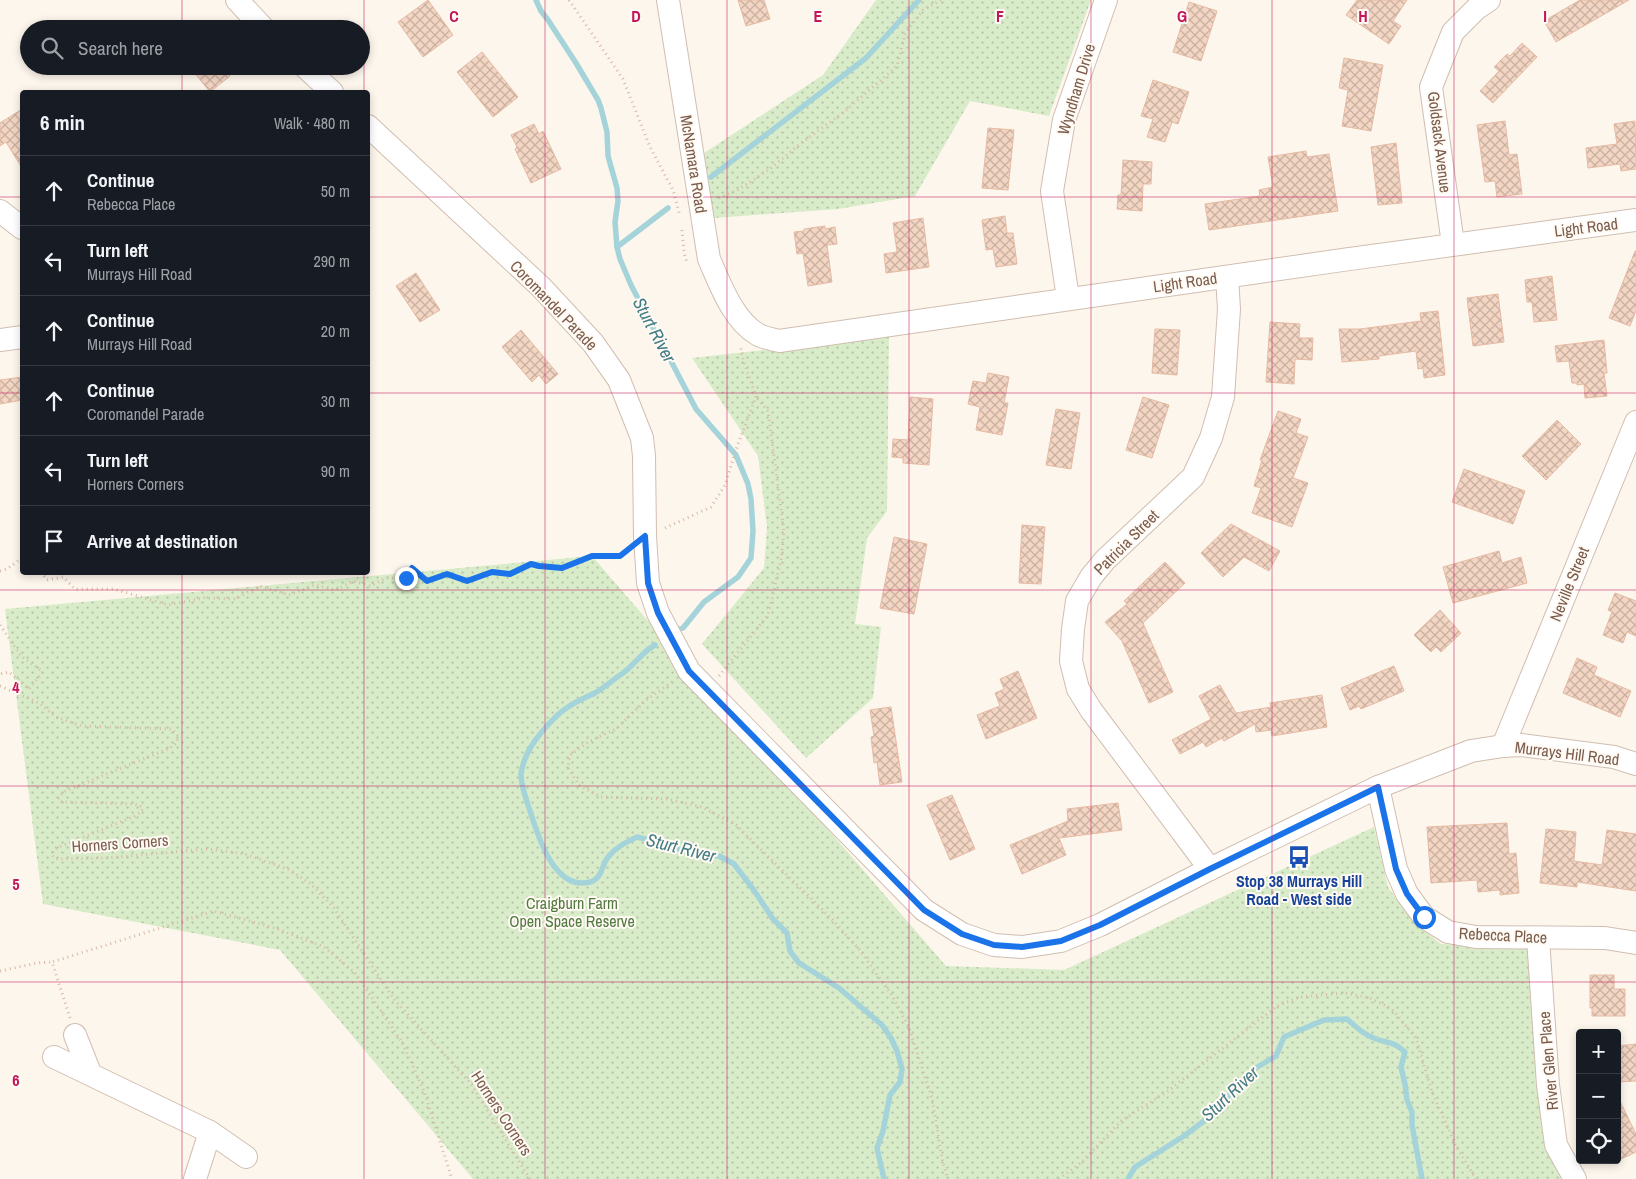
<!DOCTYPE html>
<html lang="en">
<head>
<meta charset="utf-8">
<style>
  :root { --surface:#171b24; --page:#20242c; --text:#f1f3f6; --muted:#9ea1a6; --line:#363941 }
  body { margin:0; font-family:"Archivo Narrow",sans-serif; background:var(--page); color:var(--text) }
  .controls { position:absolute; right:15px; bottom:15px; display:grid; overflow:hidden; border-radius:5px; box-shadow:0 2px 8px #0003 }
  .controls button { width:45px; height:45px; display:grid; place-items:center; padding:0; border:0; border-bottom:1px solid var(--line); background:var(--surface); color:var(--text); font:25px sans-serif }
  .stop { position:absolute; width:15px; height:15px; margin:-11px; border:4px solid #1a73e8; border-radius:50%; background:#fff }
  .stop.end { background:#1a73e8; border-color:#fff; box-shadow:0 1px 5px #0008 }
  .list { margin:0; padding:0; list-style:none }
  h2 { display:flex; justify-content:space-between; align-items:center; height:65px; margin:0; padding:0 20px; font-size:21px }
  h2 small { font-size:16px; font-weight:400; color:var(--muted) }
  .list li { display:grid; grid-template-columns:32px 1fr auto; gap:15px; align-items:center; box-sizing:border-box; height:70px; padding:0 20px; border-top:1px solid var(--line) }
  .list b { display:block; font-size:19px; white-space:nowrap }
  .list p { margin:0; font-size:16px; white-space:nowrap; color:var(--muted) }
  .list em { font-size:16px; font-style:normal; color:var(--muted) }
  .icon { flex:none; width:28px; height:28px; fill:none; stroke:currentColor; stroke-width:2; stroke-linecap:round; stroke-linejoin:round }
  .map { position:relative; flex:none; width:1636px; height:1179px; overflow:hidden }
  .search { position:absolute; background:var(--surface); box-shadow:0 2px 8px #0003; left:20px; top:20px; width:350px; height:55px; display:flex; align-items:center; gap:12px; box-sizing:border-box; padding:0 18px; border-radius:28px; color:var(--muted); font-size:19px }
  .panel { position:absolute; background:var(--surface); box-shadow:0 2px 8px #0003; left:20px; top:90px; width:350px; height:485px; border-radius:5px }
  .map>svg:first-child { display:block }
  .park { fill:url(#park-dots) }
  .lines { fill:none; stroke-linecap:round; stroke-linejoin:round }
  .stream { stroke:#a5d3da; stroke-width:5.5 }
  .building { fill:url(#building-cross-hatch); stroke:#e6bba3 }
  .minor-casing { stroke:#d1beb0; stroke-width:24 }
  .path { stroke:#d9b8a5; stroke-width:3; stroke-dasharray:1 4; stroke-linecap:butt }
  .minor { stroke:#fff; stroke-width:22 }
  .route { stroke:#1a73e8; stroke-width:6 }
  .grid { fill:none; stroke:#c2185b; stroke-width:1; stroke-opacity:0.55 }
  .labels { text-anchor:middle; stroke-width:4; stroke-linejoin:round; paint-order:stroke }
  .street-label { font-size:16px; fill:#7a5c4d; stroke:#fffaf3 }
  .transit-label { font-size:16px; font-weight:bold; fill:#164399; stroke:#fffaf3 }
  .park-label { font-size:16px; fill:#537a41; stroke:#fffaf3 }
  .water-label { font-size:18px; font-style:italic; fill:#437c86; stroke:#fffaf3 }
  .grid-label { font-size:16px; text-anchor:middle; font-weight:bold; fill:#c2185b; stroke:#fffaf3; stroke-width:4; stroke-linejoin:round; paint-order:stroke }
</style>
</head>
<body>
<div class="map">
<svg width="1636" height="1179" viewBox="0 0 1636 1179">
  <defs>
    <pattern id="park-dots" width="8" height="8" patternUnits="userSpaceOnUse" patternTransform="scale(1.25)"><rect width="8" height="8" fill="#d8ecc9"/><path d="M2 2h.1M6 6h.1" fill="none" stroke="#b4c2a5" stroke-width="1.8" stroke-linecap="round"/></pattern>
    <pattern id="building-cross-hatch" width="8" height="8" patternUnits="userSpaceOnUse" patternTransform="scale(1.25)"><rect width="8" height="8" fill="#f3d5c3"/><path d="M0 0l8 8M0 8l8-8" fill="none" stroke="#cab0a1"/></pattern>
  </defs>
  <rect width="100%" height="100%" fill="#fdf6ec"/>
  <!-- park -->
  <g class="park">
    <polygon points="876,0 1091,0 1049,116 970,101 915,196 838,209 714,218 704,153 823,75"/>
    <polygon points="889,336 887,511 867,538 855,624 881,627 873,698 806,758 702,644 764,568 767,527 758,456 692,358"/>
    <polygon points="592,556 946,966 1064,970 1374,827 1388,887 1414,923 1441,944 1528,949 1544,1144 1561,1179 473,1179 280,950 43,904 5,609"/>
  </g>
  <g class="lines">
    <!-- stream -->
    <g class="stream">
      <polyline points="536,0 541,11 548,20 576,63 598,100 601,108 607,132 608,156 617,188 618,201 615,222 617,247 620,259 631,285 659,339 668,352 672,363 696,409 736,455 748,484 751,499 753,531 751,558 738,577 704,602 683,628 680,629"/>
      <polyline points="711,177 866,58 919,0"/>
      <polyline points="617,247 668,208"/>
      <path d="M655,645c-13,7 -20,19 -32,28 -9,6 -18,14 -28,20 -8,4 -18,8 -27,14 -14,9 -32,30 -40,45 -3,6 -6,15 -7,22 0,14 6,27 10,40 8,25 24,77 59,68 13,-3 11,-18 19,-26 7,-9 18,-14 28,-19l16,4 6,4 11,1 17,6 32,4 15,8 19,25 20,30 14,14 3,18 9,12 40,25 43,37 9,13 6,13 5,18 -2,13 -10,13 -7,36 -6,17 7,31"/>
      <path d="M1128,1179l7,-12 49,-31 20,-15 50,-52 22,-13 8,-19 40,-17 23,-1c9,8 17,16 29,20 14,5 17,2 29,13l-4,15 4,17 2,16 5,12v13l10,54"/>
    </g>
  </g>
  <!-- building -->
  <g class="building">
    <polygon points="428,0 453,35 423,57 398,22"/>
    <polygon points="738,0 764,0 770,19 746,26"/>
    <polygon points="1357,0 1407,0 1393,21 1401,26 1389,44 1346,15"/>
    <polygon points="1580,0 1629,0 1556,42 1544,21"/>
    <polygon points="1189,2 1217,11 1201,61 1173,52"/>
    <polygon points="1522,43 1537,57 1493,103 1480,91 1499,71 1494,67 1507,54 1510,56"/>
    <polygon points="482,52 518,97 493,117 457,72"/>
    <polygon points="1344,58 1383,65 1371,131 1342,126 1348,90 1339,88"/>
    <polygon points="189,66 222,66 230,76 210,92"/>
    <polygon points="1153,80 1189,92 1178,124 1172,122 1165,142 1147,137 1153,119 1141,116"/>
    <polygon points="22,109 22,168 6,142 0,146 0,123"/>
    <polygon points="1505,121 1509,155 1517,154 1522,194 1497,197 1495,181 1485,182 1477,125"/>
    <polygon points="1635,121 1636,169 1621,171 1620,164 1588,168 1586,148 1617,144 1614,124"/>
    <polygon points="534,124 539,134 543,131 561,169 531,183 515,149 517,147 511,135"/>
    <polygon points="988,128 1014,130 1008,190 982,188"/>
    <polygon points="1396,143 1402,203 1378,205 1371,147"/>
    <polygon points="1306,151 1307,157 1329,154 1338,211 1209,230 1205,204 1260,196 1259,190 1273,187 1268,157"/>
    <polygon points="1123,160 1152,162 1151,184 1143,184 1142,211 1117,209 1118,195 1121,195"/>
    <polygon points="1005,216 1007,233 1013,233 1017,264 996,267 993,249 986,250 982,220"/>
    <polygon points="923,218 929,267 886,273 884,254 897,252 893,223"/>
    <polygon points="825,226 825,229 835,227 837,244 827,245 832,282 808,286 803,253 797,254 794,232 804,231 804,229"/>
    <polygon points="1635,251 1636,251 1636,311 1630,326 1609,318"/>
    <polygon points="416,273 440,310 420,322 396,286"/>
    <polygon points="1552,276 1557,320 1534,322 1532,302 1527,302 1525,280"/>
    <polygon points="1498,294 1504,342 1473,346 1467,298"/>
    <polygon points="1438,311 1445,375 1424,378 1423,368 1418,369 1416,351 1379,356 1379,359 1342,362 1339,329 1360,329 1421,321 1420,313"/>
    <polygon points="1270,322 1300,324 1299,338 1313,338 1312,360 1295,359 1294,384 1266,382"/>
    <polygon points="1155,329 1180,330 1177,375 1152,373"/>
    <polygon points="521,330 558,374 546,384 539,375 532,382 502,347"/>
    <polygon points="1604,340 1607,373 1604,373 1607,396 1585,398 1584,384 1577,385 1577,383 1572,383 1569,361 1557,362 1555,346"/>
    <polygon points="988,373 1009,377 1004,403 1008,403 1002,435 976,430 980,407 968,404 973,381 986,383"/>
    <polygon points="22,377 22,400 0,404 0,380"/>
    <polygon points="910,397 933,399 929,465 903,463 903,458 892,457 893,439 908,440"/>
    <polygon points="1143,397 1169,405 1152,458 1126,450"/>
    <polygon points="1056,409 1080,413 1071,469 1046,465"/>
    <polygon points="1278,411 1301,419 1296,433 1308,437 1293,478 1308,483 1292,527 1252,513 1261,488 1254,486 1262,460 1260,460"/>
    <polygon points="1557,420 1581,444 1546,480 1522,456"/>
    <polygon points="1464,469 1525,491 1513,524 1452,502"/>
    <polygon points="1231,524 1280,551 1269,571 1244,557 1223,577 1201,553"/>
    <polygon points="1022,525 1045,527 1041,584 1019,583"/>
    <polygon points="894,537 927,544 914,614 880,608"/>
    <polygon points="1499,551 1502,563 1521,557 1527,583 1453,603 1443,567"/>
    <polygon points="1165,562 1185,583 1143,623 1173,692 1149,703 1122,641 1105,622 1127,604 1124,601"/>
    <polygon points="1615,593 1636,601 1636,636 1627,632 1623,643 1603,635 1612,612 1608,610"/>
    <polygon points="1440,610 1461,633 1441,652 1436,647 1431,652 1414,635"/>
    <polygon points="1577,658 1597,667 1594,675 1631,691 1620,717 1563,693"/>
    <polygon points="1394,666 1404,691 1361,709 1359,706 1350,710 1341,688"/>
    <polygon points="1018,671 1037,718 986,739 977,715 1000,706 995,693 1004,689 1000,679"/>
    <polygon points="1220,685 1236,713 1271,707 1270,703 1322,695 1327,727 1272,736 1271,730 1256,732 1255,724 1224,741 1222,738 1206,747 1203,742 1180,754 1172,740 1211,719 1199,696"/>
    <polygon points="891,707 902,782 880,785 877,762 874,763 871,737 874,736 870,710"/>
    <polygon points="952,795 975,849 950,860 927,805"/>
    <polygon points="1118,803 1122,830 1059,838 1066,855 1022,874 1010,845 1068,821 1067,809"/>
    <polygon points="1507,823 1509,854 1516,853 1519,893 1500,895 1500,890 1478,892 1477,880 1431,883 1427,827"/>
    <polygon points="1546,829 1576,832 1574,861 1602,865 1607,830 1636,834 1636,891 1577,882 1577,887 1540,883"/>
    <polygon points="1590,975 1614,975 1614,989 1625,989 1625,1016 1592,1016 1592,1008 1590,1008"/>
    <polygon points="1636,1044 1636,1081 1617,1082 1617,1046"/>
    <polygon points="1617,1095 1636,1134 1636,1152 1617,1161"/>
  </g>
  <g class="lines">
    <defs>
      <g id="minor">
        <polyline points="237,0 264,29"/>
        <path d="M668,0l41,259c11,25 24,61 48,75 6,4 15,5 22,7 286,-42 571,-83 857,-121"/>
        <polyline points="304,66 332,92"/>
        <polyline points="368,126 541,287 593,343 619,380 642,438 644,456 645,536 648,583 658,613 689,671 924,910 962,934 994,945 1022,947 1061,941 1100,925 1210,869 1378,787 1471,751 1503,746 1521,745 1614,757 1636,764"/>
        <polyline points="0,211 22,228"/>
        <polyline points="1453,244 1431,87 1453,32 1477,8 1489,0"/>
        <polyline points="1068,298 1052,191 1064,120 1106,0"/>
        <polyline points="0,340 22,337"/>
        <polyline points="1503,746 1636,422"/>
        <polyline points="1378,787 1396,869 1407,894 1424,917 1448,932 1476,937 1605,938 1636,943"/>
        <polyline points="1210,869 1091,710 1078,689 1071,661 1073,629 1077,601 1091,577 1105,560 1193,477 1211,438 1223,397 1229,309 1227,277"/>
        <polyline points="1538,938 1548,1085 1556,1145 1575,1179"/>
        <polyline points="75,1035 90,1073"/>
        <polyline points="54,1057 210,1132 195,1179"/>
        <polyline points="210,1132 246,1157"/>
      </g>
    </defs>
    <!-- minor casing -->
    <use href="#minor" class="minor-casing"/>
    <!-- path -->
    <g class="path">
      <polyline points="569,0 623,79 650,147 673,190 680,216"/>
      <polyline points="719,198 736,191 770,169 800,144 844,112 897,66 905,34 923,10 941,0"/>
      <polyline points="682,230 684,252 687,263"/>
      <polyline points="665,528 711,507 725,485 738,444 756,397 741,353 741,348"/>
      <polyline points="0,571 7,569 22,558"/>
      <polyline points="41,572 47,580 63,577 75,589 114,589 168,605 204,598 235,599 260,586 289,595 315,585 336,590 353,581 370,586 386,578 406,578 412,568 427,581 447,574 467,581 492,572 510,574 531,564 539,566 562,568 592,556 620,556 626,551"/>
      <polyline points="0,625 21,656 43,672 29,689 9,672 0,674"/>
      <polyline points="719,676 768,615 781,560 784,532 768,411 756,397"/>
      <polyline points="672,682 645,701 616,729 588,742 570,755 568,768 579,785 601,797 667,799 702,807 736,825 831,918 859,949 893,997 909,1028 932,1098 942,1159 948,1179"/>
      <polyline points="0,686 39,703 56,717 81,726 172,729 178,736 177,743 170,748 63,792 58,799 62,802 133,804 139,805 143,808 141,812 135,816 54,849 52,854 54,858 59,859 107,858 208,849 245,854 290,870 311,884 334,908 393,998 471,1084 530,1179"/>
      <polyline points="0,971 37,963 52,962"/>
      <polyline points="70,1018 52,962 214,911 278,929 324,947 355,973 402,1042 424,1091 452,1179"/>
      <polyline points="1059,1179 1082,1162 1121,1121 1168,1091 1277,1006 1300,997 1345,993 1370,998 1392,1009 1416,1038 1432,1092 1456,1146 1476,1179"/>
    </g>
    <!-- minor -->
    <use href="#minor" class="minor"/>
  </g>
  <g class="lines">
    <!-- route -->
    <polyline class="route" points="406,578 412,568 427,581 447,574 467,581 492,572 510,574 531,564 539,566 562,568 592,556 620,556 645,536 648,583 658,613 689,671 924,910 962,934 994,945 1022,947 1061,941 1100,925 1210,869 1378,787 1396,869 1407,894 1424,917"/>
  </g>
  <!-- grid -->
  <path class="grid" d="M182,0v29M364,0v92M545,0v1179M727,0v1179M909,0v1179M1091,0v1179M1272,0v1179M1454,0v1179M182,66v26M0,197h22M368,197h1268M0,393h22M368,393h1268M182,572v607M364,572v607M0,590h1636M0,786h1636M0,982h1636"/>
  <!-- icons -->
  <defs>
    <symbol id="bus-bare" viewBox="-9 -9 18 18"><path d="M-5-6H5V4H4V6H2V4H-2V6H-4V4H-5ZM-3.5-4V0h7V-4ZM-3.5 1.2v1.5H-2V1.2ZM2 1.2v1.5H3.5V1.2Z" fill="#1a4fb4" stroke="#fffaf3" stroke-width="2.5" paint-order="stroke"/></symbol>
  </defs>
  <g fill-rule="evenodd">
    <use href="#bus-bare" x="1283" y="841" width="32" height="32"/>
  </g>
  <g class="labels">
    <!-- street labels -->
    <g class="street-label">
      <text transform="translate(1076 89) rotate(-73)" y="6">Wyndham Drive</text>
      <text transform="translate(1440 142) rotate(83)" y="6">Goldsack Avenue</text>
      <text transform="translate(694 164) rotate(81)" y="6">McNamara Road</text>
      <text transform="translate(1586 227) rotate(-7)" y="6">Light Road</text>
      <text transform="translate(1185 282) rotate(-8)" y="6">Light Road</text>
      <text transform="translate(554 305) rotate(46)" y="6">Coromandel Parade</text>
      <text transform="translate(1126 542) rotate(-45)" y="6">Patricia Street</text>
      <text transform="translate(1569 584) rotate(-68)" y="6">Neville Street</text>
      <text transform="translate(1567 753) rotate(7)" y="6">Murrays Hill Road</text>
      <text transform="translate(120 843) rotate(-4)" y="6">Horners Corners</text>
      <text transform="translate(1503 935) rotate(3)" y="6">Rebecca Place</text>
      <text transform="translate(1548 1061) rotate(-95)" y="6">River Glen Place</text>
      <text transform="translate(502 1113) rotate(57)" y="6">Horners Corners</text>
    </g>
    <!-- transit labels -->
    <g class="transit-label">
      <text x="1299" y="887">Stop 38 Murrays Hill<tspan x="1299" dy="18">Road - West side</tspan></text>
    </g>
    <!-- park labels -->
    <g class="park-label">
      <text x="572" y="909">Craigburn Farm<tspan x="572" dy="18">Open Space Reserve</tspan></text>
    </g>
    <!-- water labels -->
    <g class="water-label">
      <text transform="translate(654 330) rotate(62)" y="6">Sturt River</text>
      <text transform="translate(681 848) rotate(14)" y="6">Sturt River</text>
      <text transform="translate(1230 1094) rotate(-43)" y="6">Sturt River</text>
    </g>
  </g>
  <g class="grid-label">
    <text x="454" y="22">C</text>
    <text x="636" y="22">D</text>
    <text x="818" y="22">E</text>
    <text x="1000" y="22">F</text>
    <text x="1182" y="22">G</text>
    <text x="1363" y="22">H</text>
    <text x="1545" y="22">I</text>
    <text x="16" y="693">4</text>
    <text x="16" y="890">5</text>
    <text x="16" y="1086">6</text>
  </g>
</svg>
<div class="controls">
<button>+</button>
<button>−</button>
<button><svg class="icon" aria-label="locate" viewBox="0 0 24 24"><circle cx="12" cy="12" r="6"/><path d="M12 2v4M12 18v4M2 12h4M18 12h4"/></svg></button>
</div>
<div class="stop" style="left:1424px;top:917px"></div>
<div class="stop end" style="left:406px;top:578px"></div>
<div class="search"><svg class="icon" aria-label="search" viewBox="0 0 24 24"><circle cx="10" cy="10" r="6"/><path d="M15 15l6 6"/></svg>Search here</div>
<section class="panel">
<h2>6 min<small>Walk · 480 m</small></h2>
<ul class="list">
<li><svg class="icon" aria-label="ahead" viewBox="0 0 24 24"><path d="M12 20V5M6 11l6-6 6 6"/></svg><div><b>Continue</b><p>Rebecca Place</p></div><em>50 m</em></li>
<li><svg class="icon" aria-label="left" viewBox="0 0 24 24"><path d="M17 20v-9H6M10 6l-5 5 5 5"/></svg><div><b>Turn left</b><p>Murrays Hill Road</p></div><em>290 m</em></li>
<li><svg class="icon" aria-label="ahead" viewBox="0 0 24 24"><path d="M12 20V5M6 11l6-6 6 6"/></svg><div><b>Continue</b><p>Murrays Hill Road</p></div><em>20 m</em></li>
<li><svg class="icon" aria-label="ahead" viewBox="0 0 24 24"><path d="M12 20V5M6 11l6-6 6 6"/></svg><div><b>Continue</b><p>Coromandel Parade</p></div><em>30 m</em></li>
<li><svg class="icon" aria-label="left" viewBox="0 0 24 24"><path d="M17 20v-9H6M10 6l-5 5 5 5"/></svg><div><b>Turn left</b><p>Horners Corners</p></div><em>90 m</em></li>
<li><svg class="icon" aria-label="arrive" viewBox="0 0 24 24"><path d="M6 21V4h12l-3 4 3 4H6"/></svg><div><b>Arrive at destination</b></div></li>
</ul>
</section>
</div>
</body>
</html>
